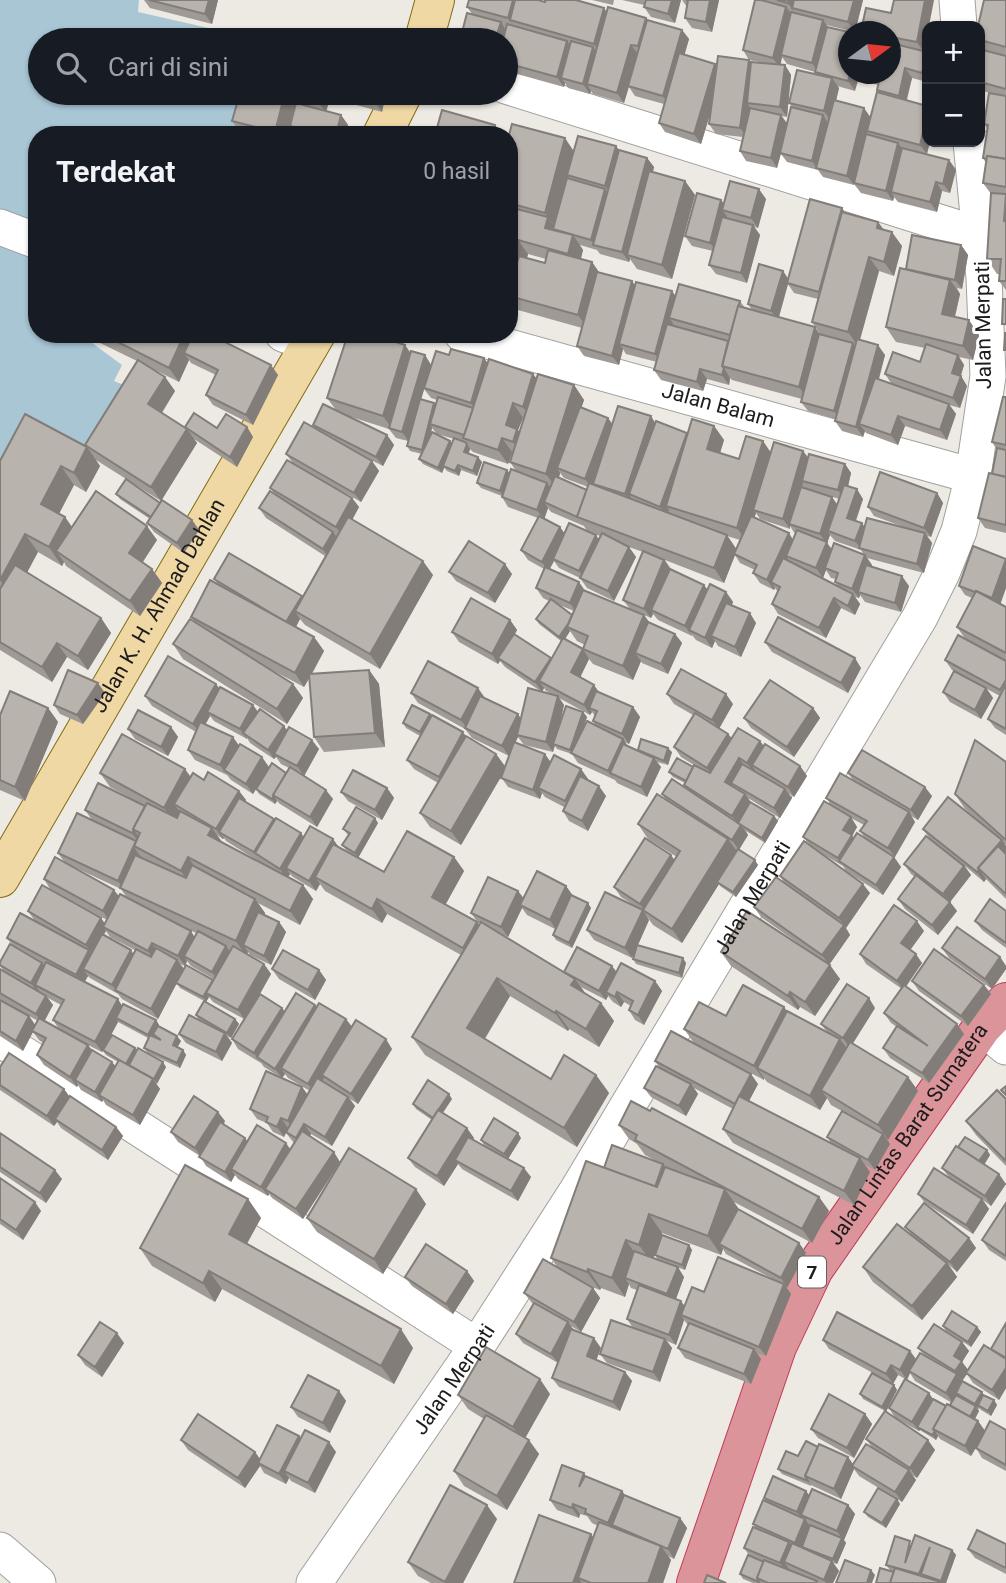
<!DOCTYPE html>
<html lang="id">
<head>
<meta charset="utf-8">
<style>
  :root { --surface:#171b24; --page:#242831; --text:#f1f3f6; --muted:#9ea1a6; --line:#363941 }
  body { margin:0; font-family:Roboto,sans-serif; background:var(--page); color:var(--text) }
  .controls { position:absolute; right:21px; top:21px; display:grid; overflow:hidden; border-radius:14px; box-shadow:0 2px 5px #0004 }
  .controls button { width:63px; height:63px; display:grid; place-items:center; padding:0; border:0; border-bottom:2px solid var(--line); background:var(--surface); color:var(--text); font:35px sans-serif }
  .compass { position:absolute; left:838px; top:21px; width:63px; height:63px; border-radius:50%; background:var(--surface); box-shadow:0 2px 5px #0004; rotate:75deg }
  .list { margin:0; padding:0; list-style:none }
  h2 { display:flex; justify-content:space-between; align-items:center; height:91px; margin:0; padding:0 28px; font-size:30px }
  h2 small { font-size:23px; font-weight:400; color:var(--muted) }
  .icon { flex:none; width:38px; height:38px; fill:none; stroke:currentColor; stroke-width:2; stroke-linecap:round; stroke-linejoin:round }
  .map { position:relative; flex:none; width:1006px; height:1583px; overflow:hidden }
  .search { position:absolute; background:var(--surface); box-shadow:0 2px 5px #0004; left:28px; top:28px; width:490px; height:77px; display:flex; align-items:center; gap:18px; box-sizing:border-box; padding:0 24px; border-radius:38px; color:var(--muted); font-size:26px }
  .panel { position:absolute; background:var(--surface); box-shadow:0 2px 5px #0004; left:28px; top:126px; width:490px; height:217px; border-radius:28px }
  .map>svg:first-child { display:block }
  .water { fill:#a9c6d5 }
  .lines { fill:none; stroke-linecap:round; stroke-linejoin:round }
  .minor-casing { stroke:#a0a0a0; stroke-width:37 }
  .major-casing { stroke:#836b12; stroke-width:40 }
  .highway-casing { stroke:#c23958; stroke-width:40 }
  .minor { stroke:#fff; stroke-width:35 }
  .major { stroke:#f0d8a5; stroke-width:38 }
  .highway { stroke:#db9499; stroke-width:38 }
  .wall { fill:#9f9a95; fill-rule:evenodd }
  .shaded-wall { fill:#827d79 }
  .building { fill:#b9b3ad; stroke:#827d79; stroke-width:2 }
  .labels { text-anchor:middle; stroke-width:6; stroke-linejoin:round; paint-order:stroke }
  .shield { fill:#fff; stroke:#606060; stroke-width:2 }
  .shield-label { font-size:19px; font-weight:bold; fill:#1c1c1c }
  .street-label { font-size:21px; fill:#1c1c1c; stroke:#fff }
</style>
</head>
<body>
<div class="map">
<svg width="1006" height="1583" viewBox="0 0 1006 1583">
  <rect width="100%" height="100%" fill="#eceae3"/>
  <!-- water -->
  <polygon class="water" points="0,0 139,0 138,12 262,40 40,40 40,93 247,93 236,135 37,135 37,334 80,334 122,365 114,381 131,388 92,458 0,494"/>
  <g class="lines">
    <defs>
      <g id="minor">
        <polyline points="957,0 959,26"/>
        <polyline points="506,86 980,235"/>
        <polyline points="0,227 37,241"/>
        <polyline points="283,334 311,345"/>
        <path id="s1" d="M462,334l511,142"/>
        <polyline points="982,1027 1006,1047"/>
        <polyline points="0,1039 477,1346"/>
        <polyline points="0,1550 38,1583"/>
        <path id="s2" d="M314,1583l163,-237 101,-157 342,-572 22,-44 17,-42 14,-55 15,-100 -4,-98 -13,-136"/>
      </g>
      <g id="major">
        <polyline points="424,40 435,0"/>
        <polyline points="382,135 403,93"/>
        <path id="s3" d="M0,878l316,-544"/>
      </g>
      <g id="highway">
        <path id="s4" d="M696,1583l81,-236 37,-78 168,-242 24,-25"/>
      </g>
    </defs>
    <!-- minor casing -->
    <use href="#minor" class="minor-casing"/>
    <!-- major casing -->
    <use href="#major" class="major-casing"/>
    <!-- highway casing -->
    <use href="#highway" class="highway-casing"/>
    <!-- minor -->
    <use href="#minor" class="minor"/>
    <!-- major -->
    <use href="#major" class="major"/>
    <!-- highway -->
    <use href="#highway" class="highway"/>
  </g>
  <!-- wall -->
  <g class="wall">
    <polygon points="144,0 218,0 212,24 150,8"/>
    <polygon points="592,0 614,0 613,5"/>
    <polygon points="622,0 681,0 675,23 651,17 644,7 644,5"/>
    <polygon points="682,0 719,0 712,32 692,28 685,18 687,7"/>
    <path d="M755,0h108l-8,32 -29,-7 29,66 -18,-5 2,2 -3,13 35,16 8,-24 -2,-3 1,-5 -11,-3 -6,-8h30v-42l36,-6v9l-3,17 3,1v29l-15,-4 -5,22 20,54 22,6 7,10 -6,23 -8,-2 -5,21 -39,-10 -4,-5 -1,4 -32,-8 -7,-9v1l-31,-8 -5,-7 -31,-8 -6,-8 -4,14 -31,-7 -6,-10 3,-14 -27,-3 -7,-10 2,-13 -10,33 -36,-12 -6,-9 5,-19 -29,-8 -6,-9 -5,16 -31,-9 -2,-3 -1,3 -22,-6 -3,-5 -1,4 -58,-16v-31l-33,-25 -6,-8 78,-5 101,16 1,2 35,10 7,9 -5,16 32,11 43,-4 -10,-2 -6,-10zM782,57l5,7 28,8 2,3 -28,28 4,5 -6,15 -6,-7 6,1 4,-42 -6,-10h-5z"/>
    <polygon points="1006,0 1006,290 999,281 1000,274 997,274 987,259 991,194 983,183 986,163 983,158 988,130 984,124 991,93 982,91 980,87 980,64 983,51 980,46 980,26"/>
    <polygon points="240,93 331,93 326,111 341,115 348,125 346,135 297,135 290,126 295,107 288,135 242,135 232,121"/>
    <polygon points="333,93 386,93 382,112 338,100"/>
    <path d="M509,135l65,17 42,-6 3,4 28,8 7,9 -1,5 32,9 10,14 -23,84 -35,-10 -7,-10 -1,3 -29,-8 -3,-4 -17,-5 3,5 -2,9 11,3 7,10 36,14 40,10 65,5 5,7 7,2 -4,-6 35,-33 5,8 54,-71 3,5 33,9 6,8 18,16 -8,30 -15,-5 -19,69 25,15 -6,24 12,4 -6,-9 35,-12 5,-14 -29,-6 -10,-15 20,-58 55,-24 7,10 -6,34 -5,-1 3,6 -5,23 24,18 -6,25 -14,-3 5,8 -3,11 6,10 -7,22 -11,-3 7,9 -9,26 -42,-14 -7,19 -32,-12 -1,-2 -2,6 -21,-6 -7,-10v-2l-27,-8 -7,-9 1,-3 -70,-19 -2,-2 -1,7 -22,-6 -4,12 -42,-11 -7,-10 3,-8 -31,-8 -3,-5 -4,16 -35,-9 -7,-10 5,-18 -64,-18 -9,-13v-6l3,-11h-3zM528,254l18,5 -1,4 -18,-5zM788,284l6,9 24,6 -6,23 8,12 -41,-17z"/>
    <polygon points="766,199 758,228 754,227 760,235 747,283 716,274 709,265 713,251 692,246 685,236 721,200 724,204"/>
    <polygon points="91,334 183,334 189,342 278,375 253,425 213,405 206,395 216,375 191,363 189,360 179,382 151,368 165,377 175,391 162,413 185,427 247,427 253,437 237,467 194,439 197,443 161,501 96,460 100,466 86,492 74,485 59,514 65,517 72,527 157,540 143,562 152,569 162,583 140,616 66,566 64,562 62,566 38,552 27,572 101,618 111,633 88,670 67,657 52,682 0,650 0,461 86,446 137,361 96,341"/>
    <path d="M411,353l14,2 6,10 18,-10 84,19 4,5 37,6 10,15 -3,8 27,10 4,6h44l31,9 27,-7 10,14 -4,13 19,6 24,-18 8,12 32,-2 5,6 37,7 6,9 -3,13 15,13 -7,22 6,2 3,5 44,1 -35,-13 -6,-9 69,-14 6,10 -12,34 -4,-1 5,7 -8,30 -57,-15 5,7 -1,2 38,19 -8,26 -36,-10 -5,-7 -1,3 -4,-1 5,7 -5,11 -14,-7 -15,30 -48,-24 -6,-10 6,-12 -3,-4 -1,2 -14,-7 -7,-10 2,-3 -15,-7 -5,-8 -11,28 -59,-23 6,9 33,16 3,4 19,3 7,10 -1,3 24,18 -15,34 -23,-11 -3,-5 -3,7 -16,-8 -4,-5v1l-34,-16 -5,-6 -2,4 -7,-3 5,7 26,12 7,9 -14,31 -26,-11 -1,-2 -8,19 -40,-16 -4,-5 -9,18 19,16 34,14 7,10 -11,27 -4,-2 3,4 10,4 34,2 -4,13 -11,-3 4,5 -14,30 -30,-14 -2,-3 -37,-17 -6,-9 -15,-5 -2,-3 -2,6 -29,-7 -6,-8 -3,6 36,19 30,7 7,10 -1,1 19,16 -18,35 -19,-10 -6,-10 1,-4 -19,-10 -3,-4 -2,6 -32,-12 -7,-10 -40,68 -31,-18 -10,-14 18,-30 -24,-14 -7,-9 13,-24 -14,-8 -3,-5 27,-9 1,2 65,38 9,12 4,-10 -37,-18 -7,-9 -47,-26 -7,-10 74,5 33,16 3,5 33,-24 -8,-4 -2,-3 -2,4 -37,-25 -5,-6 -2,3 -39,-22 -7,-10 58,-12 7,10 -2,4 36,25 10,-18 -22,-17 -3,-5 13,-18 -6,-3 -7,-10 8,-19 -16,-9 -7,-10 17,-32 -30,-11 -6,-10v-1l-21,-8 -4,-5 30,-13 3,4 6,-3 -6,-9 3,-9 -5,11 -35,-12 -3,-3 -1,4 13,9 -5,14 -16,-6 -2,6 -12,-5 -3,-4 -2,6 -19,-9 -4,-5 3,-5 -12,-3 -3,-5 1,-5 -12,-3 -7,-9 -44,-14 42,20 7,10 -11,21 -12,-6 8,11 -18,31 -21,-12 12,8 7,9 -7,13 81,55 -53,94 -75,-44 -5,-6 -4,8 18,10 10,14 -12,23 57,-4 10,14 6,63 -61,5 -10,-15 -5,-58 -5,8 -38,-20 27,17 10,14 -16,26 -104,-65 -10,-15 21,-23 -3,-4 28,-32 -5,-6 88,18 23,-41 -59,-38 -7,-10 15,-15 -4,-5 22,-26 -6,-8 30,-25 -3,-4 23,-15 -9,-12zM424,389l7,9 6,2 -2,5 -14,-5zM523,418h1l-5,14 -1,-2zM432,428l5,6 17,5 -2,4 -22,-8zM560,473l4,5 24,9 -1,3 -28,-12zM830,496l9,3 -2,6 -5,-8zM548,508l3,4 33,14 3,5 13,5 -1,3 -35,-6 -4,-6 -16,-8zM756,513l4,6 30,10v-3l5,8 -2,6 -39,-23zM830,535l5,6 26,9 3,5 -32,-6 -5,-6zM727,536l13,4 -4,9zM629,547l14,5 -20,48 7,9 -45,-18 -35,-22 4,-8 5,7 21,10 7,10 27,13 22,-44zM826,570l5,8 5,1 -1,3 3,4 -15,-8zM557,604l17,7 -2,4zM570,631l7,10 8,4 -2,4 -18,-10zM559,698l31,17 2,-3 3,4 -2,5 3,5 -14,4 5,-13 -4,-5 -24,15 5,-22z"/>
    <polygon points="1006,397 1006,533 985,528 978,518 992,474 997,450 992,442"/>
    <polygon points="116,494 160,503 192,520 199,530 184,553 154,532 147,523 150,519 120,499"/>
    <polygon points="1006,559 1006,588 1000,604 1006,607 1006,735 995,728 988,719 1000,696 987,689 993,698 981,719 950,702 943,692 954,671 952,670 945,660 966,640 957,627 972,598 965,595 959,586"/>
    <polygon points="449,572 512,574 495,603 456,581"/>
    <polygon points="765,642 861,668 848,693 772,652"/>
    <path d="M219,688l34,17 5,7 61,37 -15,27 29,23 -16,28 -37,-23 -3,-3 -2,3 -16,-10 -3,-5 -3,5 -22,-14 -4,-5 -32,-15 -7,-10 8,-18 -44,-26 -7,-10zM210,716l4,5 33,18v-1l3,5 24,16 2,-2 5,7 8,4 -3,5 -17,-6 -30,-21 -34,-21z"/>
    <polygon points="105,693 83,724 60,714 54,705"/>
    <polygon points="667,694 733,704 719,728 728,734 732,738 760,741 764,746 800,766 807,776 794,797 788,793 792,798 780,818 748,798 751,802 774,816 778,821 765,843 746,831 748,835 739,849 758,865 736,897 720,886 719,884 682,943 653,925 644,912 649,920 638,945 686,963 682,978 636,964 633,959 634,953 632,958 594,940 587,930 635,906 621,897 614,887 675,860 677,857 648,839 638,824 666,800 662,794 686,789 684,785 685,783 673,777 669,772 693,767 694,765 681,757 674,747 693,715 674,704"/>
    <polygon points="48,708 58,722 25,801 0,790 0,715"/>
    <polygon points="813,708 820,718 794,757 751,728 744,718"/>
    <polygon points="171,727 178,737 168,756 135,739 128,729"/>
    <polygon points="1006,762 1006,845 1004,844 1006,846 1006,899 986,879 984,882 965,866 971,875 950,902 957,911 938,935 905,909 898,899 915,877 911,874 904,864 930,839 923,829 985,827 965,809 955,794"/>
    <path d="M100,773l91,4 48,14 7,9 -1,2 59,35 29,2 5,8 46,25 70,-15 10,14 -19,34 32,17 2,3 1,-1 -2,-1 -7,-10 47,-22 5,7 43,-12 7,10 18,12 -19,40 -16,-8 -3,-5 2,-6 -28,-14 -5,-7 -14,29 -9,-4 66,39h52l38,9 7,10 -18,34 -9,-5 -6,-10 2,-4 -7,-4 -3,5 -8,-5 -5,-6 -2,4 -25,-13 4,6 16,10 13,18 -15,26 -30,-18 -1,2 -58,-35 -25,43 66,40 45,-4 13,18 -32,54 -152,-92 -13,-18 49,-82 -74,-41 -5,9 -57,-32 -5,-7 -4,7 -23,-14 -3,-3 -2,3 15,8 10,14 -13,26 -42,-22 7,10 -1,2 15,7 7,10 -15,33 -21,-10 -2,-3 -1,2 17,10 7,10 -11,20 22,14 3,4 30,-7 2,3 75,41 -34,55 -8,-5 5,7 -23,40 -21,-12 -1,2 30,26 -37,57 -31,-21 -3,-4 -1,2 -30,-17 -3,-4 -4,7 -25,-16 -6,-10 -22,-14 -7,-10 54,-11 -1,3 23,17 44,8 3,-6 -8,-10 -2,4 -11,-5 -6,-9 -10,-4 -7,-10 52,-22 6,8 2,-4 -22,-13 -3,-4 -3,4 -18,-11 -3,-4 -23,-14 -6,-10 12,-20 -31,-17 -4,-5 -3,5 -26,-14 -3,-5 -19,36 -36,-20 -4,-5 -28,-16 -2,-2 -4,6 38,24 34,14 3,5v1l22,15 -4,6 6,3 3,5 -6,13 -32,-15 -4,-5 4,-10 -30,-16 -11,20 28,6 2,3 29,16 -10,17 4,5 -20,36 -34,-20 -3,-5 -1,2 -21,-12 -3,-5 -1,2 -33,-22 -7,-10 6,-12 -4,-3 -6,-8 -10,19 -23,-15v-36l29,16 -29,-17v-30l4,2 -4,-5v-4l13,-16 -6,-8 28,-17 -7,-10 73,7 4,6 2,-4 -57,-31 -6,-10 21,-16 -7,-10 34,-33 -7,-10 58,-5 -33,-18zM217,835l6,4 1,-1 2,3 35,22 -39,-21zM65,863l56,26 6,9 -8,-2 -5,-6zM170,921l26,12 -2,4zM106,931l4,6 25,13 -2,4 -30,-19zM187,961l4,5 23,13 -1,1 -29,-11 -4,-5 5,2zM48,998l13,7 -8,15 6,9 -15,-9 9,-15zM29,1016l9,5 -3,4zM82,1042l20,10 1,-1 3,4 12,7 -2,4 -24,-16 -4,-5z"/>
    <path d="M848,773l84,23 -14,24 -7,-4 4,6 -21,35 7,10 -18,28 -37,-24 -3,-5 -24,-14 51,41 -24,35 4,7 -21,30 11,14 -25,37 -15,-9 -2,3 -67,-44 -10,-14 91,1 -51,-36 -7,-10 30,-25 -4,-6 29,-32 -6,-7 29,-31 -6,-8 27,-18zM851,818l13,7 -4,6 4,6 -10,1 -2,-2 5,-9z"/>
    <polygon points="387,788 394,798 382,820 348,801 341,792"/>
    <polygon points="378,823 358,858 346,850 342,845 348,835 343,829"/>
    <polygon points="1006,911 1006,948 982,930 975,921"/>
    <polygon points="924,931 910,950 922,963 906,987 964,1034 929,1083 890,1058 883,1048 897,1027 891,1023 884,1013 902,989 866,964 860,954"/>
    <polygon points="942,948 1000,957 1006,966 1006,969 992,989 949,958"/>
    <polygon points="272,969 319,970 326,980 315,1000 279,979"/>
    <polygon points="912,981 984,985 991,994 968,1026 919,991"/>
    <polygon points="784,1007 787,1011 827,1032 821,1024 875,1008 853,1043 908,1077 918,1091 888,1140 885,1138 890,1144 875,1170 864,1164 870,1172 854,1205 733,1143 723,1129 733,1109 694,1088 698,1094 686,1116 651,1097 644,1088 659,1067 655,1061 758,1084 749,1101 831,1143 827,1137 842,1111 831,1105 827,1098 820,1110 767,1082 764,1078 764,1080 694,1043 684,1029 726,1016"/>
    <polygon points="196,1015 235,1019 239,1024 231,1038 227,1036 232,1043 222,1061 186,1043 179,1034 199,1020"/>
    <polygon points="0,1067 64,1089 69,1096 116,1127 123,1136 108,1160 61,1128 57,1122 54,1126 0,1090"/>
    <polygon points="452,1099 443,1113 474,1138 473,1139 495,1152 484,1145 481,1140 521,1138 508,1159 531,1177 518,1201 462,1169 458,1164 444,1186 415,1167 408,1158 432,1120 416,1109 413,1104"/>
    <polygon points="1006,1099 1006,1166 976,1135 966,1121"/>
    <path d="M619,1125l200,72 10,14 -17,32 -78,-41 4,6 -2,6 63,29 7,10 -19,35 -1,-1 5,7 -25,62 -10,-3 5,6 -10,25 -66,-26 -7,-10 10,-23 -4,-5 -8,25 -9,-4 5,7 -12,34 -53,-19 -7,-9 33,-26 -6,-9 10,-29 -6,-2 -2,-4 -4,13 -24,-9 -1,2 -8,-3 8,11 -19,34 -10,-6 3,4 27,18 -5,12 29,12 7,9 -12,30 -61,-24 -7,-9 6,-15 -35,-20 -7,-9 17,-30 -9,-11 34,-25 -7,-10 53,-90 54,-6 -13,-7 -8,-11 -8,-5zM662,1233l59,22 2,-6 3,5 45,24 -67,14 -19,14 -9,-7 8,-22 -13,-12 14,5 7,-20 -3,-5 -34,10 3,5 -5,-2z"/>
    <polygon points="0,1133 62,1179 46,1203 0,1172"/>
    <polygon points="958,1147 987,1150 990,1155 984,1165 1006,1184 991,1206 983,1200 989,1209 973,1234 925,1203 918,1194 948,1176 942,1168"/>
    <polygon points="0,1178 41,1211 23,1240 0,1224"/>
    <polygon points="248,1199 261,1218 247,1244 413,1348 394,1384 222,1289 215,1302 152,1266 140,1248"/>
    <polygon points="1006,1203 1006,1261 989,1250 982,1240"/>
    <polygon points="426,1204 383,1274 317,1232 307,1218"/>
    <polygon points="905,1227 969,1238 976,1248 957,1272 949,1265 957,1277 922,1320 873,1282 863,1267 911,1234"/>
    <polygon points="467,1271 474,1281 453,1314 412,1286 405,1277"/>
    <polygon points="1006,1323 1006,1388 999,1400 973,1383 967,1374 962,1381 961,1380 984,1395 994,1400 997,1405 991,1416 981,1410 979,1408 979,1409 977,1408 979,1411 975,1419 978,1421 985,1431 1006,1430 1006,1471 982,1458 976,1448 971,1456 940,1439 938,1436 936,1440 920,1430 919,1431 895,1418 889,1408 929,1393 933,1399 946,1406 950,1405 952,1403 915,1381 910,1373 907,1380 898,1375 893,1384 829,1349 823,1340 910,1351 916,1359 923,1354 918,1348 962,1342 969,1351 962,1362 968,1370 992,1350"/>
    <polygon points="943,1326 977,1327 981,1332 971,1347 946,1331"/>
    <polygon points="124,1343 102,1377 85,1365 78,1355"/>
    <polygon points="894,1385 897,1390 885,1411 935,1450 917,1478 912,1475 916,1480 902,1502 897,1499 900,1504 886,1528 868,1517 864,1512 887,1493 859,1476 854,1469 841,1499 811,1485 811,1486 782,1474 778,1469 798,1456 818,1447 848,1457 853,1465 871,1446 866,1439 885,1411 863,1399 860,1394"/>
    <polygon points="339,1391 346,1401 330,1433 298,1417 291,1407"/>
    <polygon points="550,1394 525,1438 539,1454 507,1510 464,1486 454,1471 484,1419 468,1409 458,1395"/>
    <polygon points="865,1414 872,1424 854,1458 818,1438 811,1429"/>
    <polygon points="299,1436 301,1439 336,1452 315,1493 291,1481 289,1478 286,1484 264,1473 260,1466 245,1488 188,1450 181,1440 255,1452 260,1459"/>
    <polygon points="584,1473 586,1476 622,1491 625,1495 680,1518 687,1528 674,1559 668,1556 671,1560 663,1583 514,1583 593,1538 598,1526 592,1523 587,1516 580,1514 579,1518 557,1510 550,1500"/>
    <polygon points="809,1495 848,1505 855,1514 844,1540 846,1543 837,1564 833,1563 839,1571 833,1583 753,1583 743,1579 740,1574 749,1555 744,1548 756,1528 753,1524 767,1502 764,1498"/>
    <polygon points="497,1519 463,1583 431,1583 418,1576 408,1562"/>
    <polygon points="912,1544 952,1550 956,1555 946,1583 894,1572 890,1570 886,1565"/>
    <polygon points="1006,1544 1006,1574 975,1558 968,1549"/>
  </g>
  <!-- shaded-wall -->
  <g class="shaded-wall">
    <polygon points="209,0 218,0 212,24 205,14"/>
    <polygon points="513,0 522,0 510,20 515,28 508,18"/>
    <polygon points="672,0 681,0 675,23 668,14"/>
    <polygon points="710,0 719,0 712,32 706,22"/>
    <polygon points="789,0 798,0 792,8 795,13 788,3"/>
    <polygon points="854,0 863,0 855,32 848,22"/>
    <polygon points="925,0 934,0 929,26 927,26 927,35 924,52 917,42"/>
    <polygon points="786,7 793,16 781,55 782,57 780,68 773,58"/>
    <polygon points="604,8 611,18 601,54 594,44"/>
    <polygon points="646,18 653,27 644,56 638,46"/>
    <polygon points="823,20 830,30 819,73 812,63"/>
    <polygon points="501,22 507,32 505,40 495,40"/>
    <polygon points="682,30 689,39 670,106 663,96"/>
    <polygon points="567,41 574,51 561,78 565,83 564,87 557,77"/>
    <polygon points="631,45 638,54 624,103 617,93"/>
    <polygon points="593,47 600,57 587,84 591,91 590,94 583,84"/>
    <polygon points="927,53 927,80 922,73"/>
    <polygon points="749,60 756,69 747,103 751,109 747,137 740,128"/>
    <polygon points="715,64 722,74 701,144 694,134"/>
    <polygon points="785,65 791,75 787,117 780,107"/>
    <polygon points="905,68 912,78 905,105 899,96"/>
    <polygon points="850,74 860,74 855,91 848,81"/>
    <polygon points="832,78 839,88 831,121 824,111"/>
    <polygon points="285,93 287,93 295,105 288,135 277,135 275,132"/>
    <polygon points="317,93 331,93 326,113 316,99"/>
    <polygon points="377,93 386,93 382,112 375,102"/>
    <polygon points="864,108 871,118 854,185 847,176"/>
    <polygon points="341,115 348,125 346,135 336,135"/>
    <polygon points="781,115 788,125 777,168 771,158"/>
    <polygon points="823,115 829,125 817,168 812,161"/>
    <polygon points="927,117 927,142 930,142 927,154 920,145"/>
    <polygon points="495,125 502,135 493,135"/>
    <polygon points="565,138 575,153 555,227 545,213"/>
    <polygon points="898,143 905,152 891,192 894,197 893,201 886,191"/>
    <polygon points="616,146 623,156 612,195 605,186"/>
    <polygon points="647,158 654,167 631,256 627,255 630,259 629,262 622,252"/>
    <polygon points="949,160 956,170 950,193 943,184"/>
    <polygon points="685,181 695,195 672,279 662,265"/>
    <polygon points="936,182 942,191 937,212 930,202"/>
    <polygon points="605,189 612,198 594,245 591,240"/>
    <polygon points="759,189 766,199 758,228 751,218"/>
    <polygon points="1006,195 1006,224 1004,221"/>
    <polygon points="721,200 728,210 722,210 727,216 717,252 710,243"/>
    <polygon points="842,208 848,218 826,302 819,292"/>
    <polygon points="548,217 557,231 545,228"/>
    <polygon points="878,222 888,236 877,228"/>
    <polygon points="753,225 760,235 747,283 741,273"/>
    <polygon points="892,232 902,246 894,276 884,262"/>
    <polygon points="573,235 583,250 578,268 568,254"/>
    <polygon points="518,240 528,254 520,283 510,268"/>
    <polygon points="961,245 968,255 962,289 955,280"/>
    <polygon points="869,257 879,271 858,346 848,332"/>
    <polygon points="592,262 602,277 588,329 578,315"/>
    <polygon points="783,271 789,280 778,320 771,311"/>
    <polygon points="950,280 960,294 952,328 942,314"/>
    <polygon points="632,281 639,291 619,344 623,349 619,365 612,356"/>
    <polygon points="672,291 679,301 669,318 673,323 662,364 655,354"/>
    <polygon points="969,320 979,335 973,360 963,346"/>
    <polygon points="815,327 825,342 809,401 799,387"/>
    <polygon points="184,335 194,349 184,353 189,360 179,382 169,368"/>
    <polygon points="853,343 860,353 841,421 834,411"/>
    <polygon points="405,345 415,359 393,430 383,416"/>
    <polygon points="878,345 885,355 866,426 859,424 865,431 863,437 856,427"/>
    <polygon points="425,355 431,365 409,442 402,432"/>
    <polygon points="958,355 964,365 958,383 952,373"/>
    <polygon points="484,358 491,368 478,412 471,403"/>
    <polygon points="271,365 278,375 253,425 246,415"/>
    <polygon points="724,368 730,378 729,385 722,375"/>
    <polygon points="700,369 707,379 703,391 697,382"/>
    <polygon points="533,374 543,388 533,421 523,407"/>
    <polygon points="961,376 967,386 960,408 953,398"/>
    <polygon points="165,377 175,391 158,418 148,404"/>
    <polygon points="574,385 584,400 561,470 557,468 560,473 556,488 546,474"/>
    <polygon points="434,403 438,408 430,424 432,428 425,455 422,450"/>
    <polygon points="513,403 523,418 518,430 527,443 523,456 513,442 506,425"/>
    <polygon points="949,404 956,414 947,440 940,430"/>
    <polygon points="651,416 657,426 629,494 633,501 632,504 625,494"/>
    <polygon points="898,416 905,426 898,445 891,435"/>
    <polygon points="608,418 615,428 592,489 585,479"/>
    <polygon points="714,426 724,440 717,463 707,449"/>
    <polygon points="247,427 253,437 237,467 230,457"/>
    <polygon points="187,429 197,443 161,501 151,487"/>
    <polygon points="687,433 666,506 669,510 667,516 660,507"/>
    <polygon points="387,435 394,445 383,466 376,457"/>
    <polygon points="502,438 512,452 508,464 498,450"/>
    <polygon points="450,441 454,446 442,473 438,468"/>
    <polygon points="763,441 773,456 753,510 756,513 747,542 737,528"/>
    <polygon points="467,444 470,449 467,457 464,452"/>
    <polygon points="87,447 100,466 86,492 74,473"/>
    <polygon points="803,451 810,461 802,481 803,483 791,525 789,524 790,526 790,529 783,519"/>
    <polygon points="478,457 482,462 477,476 473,471"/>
    <polygon points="372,461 379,471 361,502 354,493"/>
    <polygon points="845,464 851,473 845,500 838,490"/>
    <polygon points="458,465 461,470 459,476 455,471"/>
    <polygon points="61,466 74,485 54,523 41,504"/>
    <polygon points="507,470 511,475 503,496 500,491"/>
    <polygon points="547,483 554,492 544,502 548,508 544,520 537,510"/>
    <polygon points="857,489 863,499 853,528 847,518"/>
    <polygon points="937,493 943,503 931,537 924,528"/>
    <polygon points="832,497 839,507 828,531 830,535 827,543 833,552 825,568 826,570 823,578 816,568 826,543 820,534"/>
    <polygon points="352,498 359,507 343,537 336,527"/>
    <polygon points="65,517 78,536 56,551 64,562 62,566 49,547"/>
    <polygon points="192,520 199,530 184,553 177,543"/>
    <polygon points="862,523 868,533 861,549 855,541"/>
    <polygon points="147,526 157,540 139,567 129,553"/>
    <polygon points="560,527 567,537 553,559 554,561 548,571 542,562"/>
    <polygon points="333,532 340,541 329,559 323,549"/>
    <polygon points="789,533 795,543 786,556 788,559 776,585 771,582 775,588 774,590 767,580"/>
    <polygon points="925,533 932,543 924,573 917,564"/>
    <polygon points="25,534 38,552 13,599 0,580"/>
    <polygon points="596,535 603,545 586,581 579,571"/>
    <polygon points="727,535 737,550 724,583 714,568"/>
    <polygon points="629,547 636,557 614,601 608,591"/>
    <polygon points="865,555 872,565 861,593 858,592 860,595 859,598 852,589"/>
    <polygon points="664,560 671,570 651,610 653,614 651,618 644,609"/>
    <polygon points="1006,560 1006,588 999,608 992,598"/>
    <polygon points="423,561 433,575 380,669 370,654"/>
    <polygon points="505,564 512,574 495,603 488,593"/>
    <polygon points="152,569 162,583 140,616 130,601"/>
    <polygon points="902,576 909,586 901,612 895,603"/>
    <polygon points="579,582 586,592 577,613 570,603"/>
    <polygon points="704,585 711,595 689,630 692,636 685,626"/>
    <polygon points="726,592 733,602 716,639 711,636 715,641 712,648 705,638"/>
    <polygon points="853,594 860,604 855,615 848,606"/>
    <polygon points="302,596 308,606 295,611 300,619 293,632 286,622"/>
    <polygon points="834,598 841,608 826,638 819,628"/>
    <polygon points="750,613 756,623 741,657 735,647"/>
    <polygon points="644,615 654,629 635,653 641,661 633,680 623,666"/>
    <polygon points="574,617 567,627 570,631 563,642 559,637"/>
    <polygon points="101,618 111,633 88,670 78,656"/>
    <polygon points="510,620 517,630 501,659 498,658 500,661 498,664 492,654"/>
    <polygon points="675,634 682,643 668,674 661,664"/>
    <polygon points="314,637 324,651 304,687 295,673"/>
    <polygon points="57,643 67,657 52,682 42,667"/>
    <polygon points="583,649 589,659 578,682 571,672"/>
    <polygon points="551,658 557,668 539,681 544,688 542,692 535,682"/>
    <polygon points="855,658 861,668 848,693 841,683"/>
    <polygon points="369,670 379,684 385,747 375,733"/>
    <polygon points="98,683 105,693 83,724 77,715"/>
    <polygon points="216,684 223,693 207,712 210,716 200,734 193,724"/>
    <polygon points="293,684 303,698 287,724 277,709"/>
    <polygon points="594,685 601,695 589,708 592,712 590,715 584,705"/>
    <polygon points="478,688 485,698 468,730 461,720"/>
    <polygon points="986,688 993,698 981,719 975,710"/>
    <polygon points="726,694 733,704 719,729 712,720"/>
    <polygon points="558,696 564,705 553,752 546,742"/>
    <polygon points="253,705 260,715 243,733 247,738 247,739 240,729"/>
    <polygon points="633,707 640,717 629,744 622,734"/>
    <polygon points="48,708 58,722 25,801 15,787"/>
    <polygon points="813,708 820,718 794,757 787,747"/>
    <polygon points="583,712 587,717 574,755 570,750"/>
    <polygon points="430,714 433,719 423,737 420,732"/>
    <polygon points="518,714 524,724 509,756 502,746"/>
    <polygon points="284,726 291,736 274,754 276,757 274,759 268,750"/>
    <polygon points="171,727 178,737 168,756 161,747"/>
    <polygon points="463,732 470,742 445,787 439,777"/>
    <polygon points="728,734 735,744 714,778 707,768"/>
    <polygon points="233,737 240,747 224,770 227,775 220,765"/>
    <polygon points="623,739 630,749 610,773 615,781 608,771"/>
    <polygon points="312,740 319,749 304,776 297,766"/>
    <polygon points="760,741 767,751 752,765 755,770 754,773 747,763"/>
    <polygon points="668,748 672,752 668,765 664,761"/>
    <polygon points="496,754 506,768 461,845 451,831"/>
    <polygon points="545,754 552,764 538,788 542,793 540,799 533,790"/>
    <polygon points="262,757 269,767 253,794 246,784"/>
    <polygon points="654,758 661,767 647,797 641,787"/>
    <polygon points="739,758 746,768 731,783 734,787 725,782"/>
    <polygon points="800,766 807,776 794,797 788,787"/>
    <polygon points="185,769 195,783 174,804 180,812 174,822 164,808"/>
    <polygon points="581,769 588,779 572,811 565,801"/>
    <polygon points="599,786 606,796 588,831 582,821"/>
    <polygon points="925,787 932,796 918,820 911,810"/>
    <polygon points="387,788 394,798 382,820 375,810"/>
    <polygon points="785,789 792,798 780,818 774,808"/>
    <polygon points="326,790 333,799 317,827 310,817"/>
    <polygon points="239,791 246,800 225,835 219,832 224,838 223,839 216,829"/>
    <polygon points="745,794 752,804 739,825 732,816"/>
    <polygon points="274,796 277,801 275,804 272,799"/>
    <polygon points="909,812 915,822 895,857 888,848"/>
    <polygon points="774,816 778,821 765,843 762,838"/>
    <polygon points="851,817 857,827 852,836 859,845 842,863 838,858 843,830"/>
    <polygon points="375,818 378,823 358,858 355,853"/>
    <polygon points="274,819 281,829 255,853 261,862 254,852"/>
    <polygon points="741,825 748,835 739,850 732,840"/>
    <polygon points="212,828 222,842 208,835"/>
    <polygon points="134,830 141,840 139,843 132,833"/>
    <polygon points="301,833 308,843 286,868 290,874 287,879 280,869"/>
    <polygon points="333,839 340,849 315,877 320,884 316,891 309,881"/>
    <polygon points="728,839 738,853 717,882 719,884 682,943 672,929"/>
    <polygon points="1002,840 1006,846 1006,853 979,869"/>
    <polygon points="134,847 141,857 125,891 118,881"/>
    <polygon points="671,855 678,865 647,914 640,904"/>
    <polygon points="188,857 198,871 190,885 181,871"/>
    <polygon points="454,857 464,871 442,911 432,897"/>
    <polygon points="894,857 901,867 883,895 876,885"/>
    <polygon points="755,860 758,865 736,897 733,892"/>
    <polygon points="964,866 971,875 950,902 957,911 938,935 932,925 949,903 943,894"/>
    <polygon points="979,869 986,879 984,882 977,872"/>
    <polygon points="863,884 870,893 846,928 839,918"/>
    <polygon points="303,885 313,899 300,925 290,911"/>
    <polygon points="566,886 573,896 556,930 550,920"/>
    <polygon points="114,890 121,900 109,921 103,911"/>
    <polygon points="518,891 525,900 520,905 522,908 508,937 501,927"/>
    <polygon points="255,899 265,913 249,948 243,945 248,952 246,956 236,941"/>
    <polygon points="377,899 387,914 382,923 372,909"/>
    <polygon points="588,903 591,908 572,948 569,943"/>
    <polygon points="643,910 649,920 632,958 625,948"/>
    <polygon points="101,918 107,927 103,927 106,931 92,954 86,945"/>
    <polygon points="917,921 924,931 908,953 901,943"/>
    <polygon points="279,922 286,932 271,965 264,956"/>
    <polygon points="477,922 487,936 473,962 463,948"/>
    <polygon points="844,925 850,935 829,965 822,955"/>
    <polygon points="191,931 197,941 184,956 187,961 185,966 178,956"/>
    <polygon points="152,943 159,953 154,961 148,951"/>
    <polygon points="226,946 233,956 219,982 212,972"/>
    <polygon points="89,950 96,960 83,969 88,976 83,985 76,975"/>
    <polygon points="131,950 137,960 116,990 112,985"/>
    <polygon points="916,954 922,963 903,990 897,981"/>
    <polygon points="1000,957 1006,966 1006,969 992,989 985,979"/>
    <polygon points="683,958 686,963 682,978 679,973"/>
    <polygon points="177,960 184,969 158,1019 151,1009"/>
    <polygon points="42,963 49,973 35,985 39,991 38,993 31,983"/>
    <polygon points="264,964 271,974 245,1020 238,1010"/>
    <polygon points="830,965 840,979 815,1016 805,1002"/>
    <polygon points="612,966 619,975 606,992 608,996 606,1000 599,991"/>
    <polygon points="319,970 326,980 315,1000 308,990"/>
    <polygon points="497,978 510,996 480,1046 467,1028"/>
    <polygon points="575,979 588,997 571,985"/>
    <polygon points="213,980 206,993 209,997 206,1002 203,997"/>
    <polygon points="655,981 662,991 644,1025 638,1015"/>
    <polygon points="984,985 991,994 968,1026 961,1016"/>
    <polygon points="617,992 624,1002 621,1007 615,997"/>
    <polygon points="790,992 800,1007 798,1010 788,996"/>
    <polygon points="46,996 53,1005 43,1024 36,1014"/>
    <polygon points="869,998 875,1008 850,1048 843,1038"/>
    <polygon points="118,999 124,1009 116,1018 118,1022 102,1052 95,1042"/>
    <polygon points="601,1003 614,1021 599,1047 586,1029"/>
    <polygon points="315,1005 321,1015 281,1068 285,1074 282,1078 275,1069"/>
    <polygon points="784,1007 794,1022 757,1068 764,1078 764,1080 754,1066"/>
    <polygon points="282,1008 289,1018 257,1057 261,1063 254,1053"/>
    <polygon points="556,1011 569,1029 568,1031 555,1013"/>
    <polygon points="29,1016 36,1026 23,1051 16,1041"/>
    <polygon points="235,1019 239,1024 231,1038 227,1033"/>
    <polygon points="346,1019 353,1028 322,1075 324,1078 315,1094 308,1084"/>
    <polygon points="156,1020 159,1025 152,1040 148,1035"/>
    <polygon points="957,1024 964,1034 929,1083 922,1073"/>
    <polygon points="225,1033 232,1043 222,1061 216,1052"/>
    <polygon points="177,1036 181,1041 176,1050 173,1045"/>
    <polygon points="386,1039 392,1049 358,1104 351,1094"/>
    <polygon points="840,1039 850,1053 821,1090 827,1098 820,1110 810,1096"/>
    <polygon points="88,1045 95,1055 75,1080 78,1085 77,1087 70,1077"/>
    <polygon points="135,1048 138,1053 131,1066 126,1064"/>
    <polygon points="183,1050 186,1055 180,1068 177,1063"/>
    <polygon points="112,1062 119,1071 99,1095 103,1100 102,1102 95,1092"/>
    <polygon points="163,1062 166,1067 157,1084 154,1079"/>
    <polygon points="751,1074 758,1084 742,1114 735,1104"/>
    <polygon points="596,1075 609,1093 577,1147 564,1128"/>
    <polygon points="908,1077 918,1091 888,1140 878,1125"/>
    <polygon points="153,1079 160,1089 140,1125 133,1115"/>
    <polygon points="691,1084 698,1094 686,1116 679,1106"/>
    <polygon points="302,1087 309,1097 294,1131 288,1121"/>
    <polygon points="64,1089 71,1099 55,1119 57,1122 54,1126 47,1116"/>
    <polygon points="449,1094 452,1099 436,1122 433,1118"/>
    <polygon points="348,1097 355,1106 332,1146 325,1137"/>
    <polygon points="218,1112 225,1121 202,1158 195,1148"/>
    <polygon points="281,1118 288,1128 284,1137 277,1127"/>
    <polygon points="304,1124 311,1134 303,1148 296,1138"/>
    <polygon points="116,1127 123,1136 108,1160 102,1150"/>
    <polygon points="467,1128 474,1138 459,1162 455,1160 458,1164 444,1186 437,1176"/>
    <polygon points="518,1133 521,1138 508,1159 504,1154"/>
    <polygon points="883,1134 890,1144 875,1170 868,1160"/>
    <polygon points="245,1138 252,1148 231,1169 235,1175 231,1182 225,1172"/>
    <polygon points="286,1143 293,1153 265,1189 269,1194 268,1196 261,1187"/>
    <polygon points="987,1150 990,1155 982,1168 978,1163"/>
    <polygon points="334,1152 340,1162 303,1219 296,1209"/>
    <polygon points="860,1158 870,1172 854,1205 844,1191"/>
    <polygon points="663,1164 670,1173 662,1199 655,1189"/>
    <polygon points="524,1168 531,1177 518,1201 511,1191"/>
    <polygon points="55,1170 62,1179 46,1203 40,1193"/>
    <polygon points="999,1174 1006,1184 991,1206 985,1196"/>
    <polygon points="416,1189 426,1204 383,1274 374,1259"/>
    <polygon points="725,1189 738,1208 724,1247 719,1244 723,1249 721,1255 708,1236"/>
    <polygon points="819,1197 829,1211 812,1243 802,1229"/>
    <polygon points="248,1199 261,1218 242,1252 229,1234"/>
    <polygon points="982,1199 989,1209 973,1234 966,1225"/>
    <polygon points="35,1202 41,1211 23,1240 16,1230"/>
    <polygon points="649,1214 662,1233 652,1263 639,1245"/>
    <polygon points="969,1238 976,1248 957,1272 950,1262"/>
    <polygon points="626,1240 638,1258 625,1278 629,1284 625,1297 612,1278"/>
    <polygon points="799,1243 806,1253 787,1288 781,1278"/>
    <polygon points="689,1245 692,1250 685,1270 682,1265"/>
    <polygon points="947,1263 957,1277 922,1320 912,1306"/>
    <polygon points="678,1267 684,1277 674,1304 667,1294"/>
    <polygon points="588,1269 601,1288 600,1290 587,1272"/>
    <polygon points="209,1271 222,1289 215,1302 203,1283"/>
    <polygon points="467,1271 474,1281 453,1314 446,1304"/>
    <polygon points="784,1284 791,1294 766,1356 759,1347"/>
    <polygon points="593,1288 600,1298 581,1332 574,1322"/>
    <polygon points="681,1301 688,1311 681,1315 684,1320 676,1345 669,1335"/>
    <polygon points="568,1322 575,1332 558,1363 551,1354"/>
    <polygon points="977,1327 981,1332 971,1347 968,1342"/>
    <polygon points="401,1329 413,1348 394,1384 381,1366"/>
    <polygon points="117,1333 124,1343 102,1377 95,1367"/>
    <polygon points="594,1338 601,1348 594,1366 587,1356"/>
    <polygon points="665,1339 672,1348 660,1382 653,1372"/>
    <polygon points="962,1342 969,1351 962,1362 969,1371 962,1381 955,1371 954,1356"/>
    <polygon points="754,1349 761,1359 751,1384 744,1374"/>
    <polygon points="910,1351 917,1361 909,1371 910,1373 907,1380 900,1370"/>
    <polygon points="891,1365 898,1375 893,1384 886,1374"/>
    <polygon points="1006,1368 1006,1388 999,1400 992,1390"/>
    <polygon points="625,1372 632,1381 620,1411 613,1402"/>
    <polygon points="957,1374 964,1384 956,1393 957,1395 953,1403 946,1393"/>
    <polygon points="540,1379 550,1394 523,1442 513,1427"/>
    <polygon points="894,1385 897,1390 886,1412 882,1407"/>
    <polygon points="339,1391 346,1401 330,1433 323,1423"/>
    <polygon points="982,1392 985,1397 978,1405 979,1409 975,1404"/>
    <polygon points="929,1393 935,1403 917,1427 920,1430 919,1431 912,1422"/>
    <polygon points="994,1400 997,1405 991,1416 988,1411"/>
    <polygon points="976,1406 979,1411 973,1422 970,1417"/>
    <polygon points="865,1414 872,1424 854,1458 847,1448"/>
    <polygon points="978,1421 985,1431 971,1456 965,1446"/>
    <polygon points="935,1431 938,1436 936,1440 932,1435"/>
    <polygon points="299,1436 305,1446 284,1471 289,1478 286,1484 279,1474"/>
    <polygon points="529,1440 539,1454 507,1510 497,1496"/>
    <polygon points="928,1440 935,1450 917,1478 910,1468"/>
    <polygon points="329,1442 336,1452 315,1493 308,1483"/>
    <polygon points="255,1452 262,1462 258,1463 260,1466 245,1488 238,1478"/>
    <polygon points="848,1457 855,1467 852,1466 854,1469 841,1499 834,1489"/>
    <polygon points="909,1470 916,1480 902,1502 895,1492"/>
    <polygon points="622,1491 629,1501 612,1525 616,1531 615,1533 608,1523"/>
    <polygon points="806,1491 813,1500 801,1515 805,1521 804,1522 797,1512"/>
    <polygon points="897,1499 900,1504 886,1528 882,1523"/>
    <polygon points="573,1504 580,1514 579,1518 572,1508"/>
    <polygon points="487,1505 497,1519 463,1583 446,1583 445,1582"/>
    <polygon points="848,1505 855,1514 844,1540 846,1543 837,1564 833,1559 842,1539 837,1531"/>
    <polygon points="680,1518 687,1528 674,1559 668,1549"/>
    <polygon points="805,1519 812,1529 802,1553 795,1543"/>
    <polygon points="591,1534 601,1549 578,1578 582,1583 573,1583"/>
    <polygon points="789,1542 796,1552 784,1562 789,1569 787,1573 780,1563"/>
    <polygon points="661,1546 671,1560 663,1583 648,1583"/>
    <polygon points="952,1550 956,1555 946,1583 942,1583 941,1581"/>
    <polygon points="832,1561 839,1571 833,1583 826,1583 824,1580"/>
    <polygon points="871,1570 875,1575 872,1583 867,1583"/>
  </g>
  <!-- building -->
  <g class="building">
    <polygon points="149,0 209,0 205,14"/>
    <polygon points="469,0 513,0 508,18 467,7"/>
    <polygon points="515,0 538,0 545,2 545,0 576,0 604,8 594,44 510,20"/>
    <polygon points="646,0 672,0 668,14 644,7"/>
    <polygon points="686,0 710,0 706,22 685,18 688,0"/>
    <polygon points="755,0 761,0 786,7 773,58 743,50"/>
    <polygon points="777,0 789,0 788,3"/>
    <polygon points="794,0 854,0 848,22 792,8"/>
    <polygon points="894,0 925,0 917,42 891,37 891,32 861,31 866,8 891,13"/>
    <polygon points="984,0 1006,0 1006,47 980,40 980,26 978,26"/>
    <polygon points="608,7 646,18 638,46 631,45 617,93 587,84"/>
    <polygon points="791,12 823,20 812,63 781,55"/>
    <polygon points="467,13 501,22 495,40 460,40"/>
    <polygon points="647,20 682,30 663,96 628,86"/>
    <polygon points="507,24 567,41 557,77 506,63 506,40 503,40"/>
    <polygon points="827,27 849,32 849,74 850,74 848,81 815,72"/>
    <polygon points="571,41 593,47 583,84 561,78"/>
    <polygon points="891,43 927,52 922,73 905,68 899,96 877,90 880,77 865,74 891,74"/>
    <polygon points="983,50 1006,56 1006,89 980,82 980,64"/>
    <polygon points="679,53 715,64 694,134 659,123"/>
    <polygon points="718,56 749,60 740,128 709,124"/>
    <polygon points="751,62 785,65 780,107 747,103"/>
    <polygon points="797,70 832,78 824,111 789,103"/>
    <polygon points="877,92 927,106 927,117 920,145 867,131"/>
    <polygon points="240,93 285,93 275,132 232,121"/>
    <polygon points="293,93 317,93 316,99"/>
    <polygon points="340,93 377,93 375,102"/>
    <polygon points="989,93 1006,96 1006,159 987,156 987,159 983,158 988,125 984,124"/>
    <polygon points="834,100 864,108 847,176 816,168"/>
    <polygon points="296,103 341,115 336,135 326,135 290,126"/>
    <polygon points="791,107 823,115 812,161 780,153"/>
    <polygon points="750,108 781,115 771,158 740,151"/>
    <polygon points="442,110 495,125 493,135 435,135"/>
    <polygon points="512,124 565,138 545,213 509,203 509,135"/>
    <polygon points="866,134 898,143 886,191 854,183"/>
    <polygon points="578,136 616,146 605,186 567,175"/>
    <polygon points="902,148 949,160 943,184 936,182 930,202 891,192"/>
    <polygon points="619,150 647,158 622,252 593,245"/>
    <polygon points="987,156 1006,159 1006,187 983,183"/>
    <polygon points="649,171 685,181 662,265 627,255"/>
    <polygon points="567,178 605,189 591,240 553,229"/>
    <polygon points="730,181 759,189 751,218 722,210"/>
    <polygon points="697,193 721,200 710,243 685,236"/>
    <polygon points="991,193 1006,194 1004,221 1006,221 1006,281 999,281 1001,259 987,259"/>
    <polygon points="810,199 842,208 819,292 787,283"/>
    <polygon points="509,207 548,217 545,228 573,235 568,254 518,240 509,268"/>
    <polygon points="842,212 878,222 877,228 892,232 884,262 869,257 848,332 812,322"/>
    <polygon points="722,217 753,225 741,273 709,265"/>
    <polygon points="912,235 961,245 955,280 906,269"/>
    <polygon points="548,250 592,262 578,315 509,296 509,291 519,256 545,263"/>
    <polygon points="759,264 783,271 771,311 748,304"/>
    <polygon points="900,268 950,280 942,314 969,320 963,346 886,327"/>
    <polygon points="597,272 632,281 612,356 577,346"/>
    <polygon points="636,282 672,291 655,354 619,344"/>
    <polygon points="679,284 740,301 730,335 669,318"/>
    <polygon points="1003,299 1006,299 1006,324 1002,324"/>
    <polygon points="738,306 815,327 799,387 722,366"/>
    <polygon points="667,324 728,341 722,366 724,368 722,375 700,369 697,382 654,370"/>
    <polygon points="1005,333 1006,333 1006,350 1004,350"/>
    <polygon points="102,334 183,334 184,335 169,368"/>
    <polygon points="193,334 209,334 271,365 246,415 206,395 218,370 184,353"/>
    <polygon points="348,334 371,334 405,345 383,416 327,398"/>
    <polygon points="819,334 853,343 834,411 801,402"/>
    <polygon points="857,339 878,345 856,427 835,421"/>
    <polygon points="926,344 958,355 952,373 961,376 953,398 885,374 893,352 920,362"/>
    <polygon points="451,349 484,358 471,403 424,388 436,351 449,355"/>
    <polygon points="411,351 425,355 402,432 389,428"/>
    <polygon points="489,359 533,374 523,407 513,403 506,425 517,429 513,442 502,438 498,450 463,438"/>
    <polygon points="138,360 165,377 148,404 187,429 151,487 85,445"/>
    <polygon points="538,374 574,385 546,474 510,462"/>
    <polygon points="875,378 949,404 940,430 898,416 891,435 859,424"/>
    <polygon points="438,397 473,408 464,435 430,424"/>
    <polygon points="1003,397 1006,397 1006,445 992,442"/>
    <polygon points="420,399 434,403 422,450 407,446"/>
    <polygon points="323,404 387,435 376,457 313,425"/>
    <polygon points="618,406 651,416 625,494 593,484"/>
    <polygon points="580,407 608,418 585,479 557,468"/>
    <polygon points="194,413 217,428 226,414 247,427 230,457 185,427"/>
    <polygon points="25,414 87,447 74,473 61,466 41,504 65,517 49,547 25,534 0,580 0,461"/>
    <polygon points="692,419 714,426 707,449 739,459 746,436 763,441 737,528 666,506"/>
    <polygon points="656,421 687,433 660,507 629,494"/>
    <polygon points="304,422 372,461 354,493 286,454"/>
    <polygon points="432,432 450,441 438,468 419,459"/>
    <polygon points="454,438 465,442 467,444 464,452 478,457 473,471 458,465 455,471 443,466"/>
    <polygon points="774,442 803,451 783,519 753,510"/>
    <polygon points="997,448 1006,450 1006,477 992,474"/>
    <polygon points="809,454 845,464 838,490 802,481"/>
    <polygon points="287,460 352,498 336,527 270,488"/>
    <polygon points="484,462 507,470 500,491 477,483"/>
    <polygon points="511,469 547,483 537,510 502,497"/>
    <polygon points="880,472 937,493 924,528 868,507"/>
    <polygon points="989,473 1006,477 1006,525 978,518"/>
    <polygon points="555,476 587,490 577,517 544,502"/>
    <polygon points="126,479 160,503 151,517 116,494"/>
    <polygon points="589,483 727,535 714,568 577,517"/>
    <polygon points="844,485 857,489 847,518 862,523 855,541 828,531"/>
    <polygon points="801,487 832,497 820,534 789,524"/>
    <polygon points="96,491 147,526 129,553 152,569 130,601 56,551"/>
    <polygon points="270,491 333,532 323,549 259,508"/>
    <polygon points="162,500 192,520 177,543 147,523"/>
    <polygon points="539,516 560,527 542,562 521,550"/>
    <polygon points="751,516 789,533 767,580 753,573 757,565 734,554"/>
    <polygon points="348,517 423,561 370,654 295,611"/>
    <polygon points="867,518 925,533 917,564 859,548"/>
    <polygon points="569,523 596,535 579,571 553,559"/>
    <polygon points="797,530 827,542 816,568 786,556"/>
    <polygon points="602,533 629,547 608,591 580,578"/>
    <polygon points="469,541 505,564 488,593 449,572"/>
    <polygon points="834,543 865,555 852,589 835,582 838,573 825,568"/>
    <polygon points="973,546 1006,559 992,598 976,591 975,592 959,586"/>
    <polygon points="643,551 664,560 644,609 623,600"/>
    <polygon points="229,553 302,596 286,622 214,579"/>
    <polygon points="783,558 853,594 848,606 834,598 819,628 772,604 780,587 771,582"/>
    <polygon points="15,565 101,618 78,656 57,643 42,667 0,642 0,589"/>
    <polygon points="866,565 902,576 895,603 858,592"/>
    <polygon points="545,567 579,582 570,603 536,588"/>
    <polygon points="670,569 704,585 685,626 651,610"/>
    <polygon points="210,580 314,637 295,673 191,617"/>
    <polygon points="710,584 726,592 705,638 689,630"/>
    <polygon points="583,590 644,615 623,666 583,649 588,636 567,627"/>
    <polygon points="976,591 1006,607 1006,653 957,627"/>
    <polygon points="471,598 510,620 492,654 452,632"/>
    <polygon points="551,599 572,615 568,624 559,637 536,619"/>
    <polygon points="726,603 750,613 735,647 711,636"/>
    <polygon points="778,617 855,658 841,683 765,642"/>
    <polygon points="190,619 293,684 277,709 173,644"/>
    <polygon points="648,622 675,634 661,664 635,653"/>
    <polygon points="514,634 551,658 535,682 498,658"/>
    <polygon points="958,635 1006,661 1006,680 1000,690 945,660"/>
    <polygon points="563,638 583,649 571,672 594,685 584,705 539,681"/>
    <polygon points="168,656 216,684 193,724 145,696"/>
    <polygon points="428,661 478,688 461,720 411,693"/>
    <polygon points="681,669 726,694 712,720 667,694"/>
    <polygon points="68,670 98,683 77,715 54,705"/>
    <polygon points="369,670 375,733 314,737 309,674"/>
    <polygon points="954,671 986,688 975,710 943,692"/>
    <polygon points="770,680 813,708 787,747 744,718"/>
    <polygon points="1006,684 1006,729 988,719"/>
    <polygon points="220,687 253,705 240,729 207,712"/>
    <polygon points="528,688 558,696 546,742 517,735"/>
    <polygon points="10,691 48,708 15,787 0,780 0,715"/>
    <polygon points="596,691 633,707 622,734 593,721 597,711 589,708"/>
    <polygon points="480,696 518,714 502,746 465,728"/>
    <polygon points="412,705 430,714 420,732 403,723"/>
    <polygon points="566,706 583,712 570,750 553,744"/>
    <polygon points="260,709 284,726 268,750 243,733"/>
    <polygon points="138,710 171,727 161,747 128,729"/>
    <polygon points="695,713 728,734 707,768 674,747"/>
    <polygon points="432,715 463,732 439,777 407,760"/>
    <polygon points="587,721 623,739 608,771 571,753"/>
    <polygon points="200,722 233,737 220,765 188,750"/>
    <polygon points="289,727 312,740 297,766 274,754"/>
    <polygon points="738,728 760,741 747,763 739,758 725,782 745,794 732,816 684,785 694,765 710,773"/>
    <polygon points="122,734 185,769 164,808 100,773"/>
    <polygon points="466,736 496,754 451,831 420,813"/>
    <polygon points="641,739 668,748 664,761 638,750"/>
    <polygon points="975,740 1006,762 1006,840 955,794"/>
    <polygon points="514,742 545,754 533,790 501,778"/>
    <polygon points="240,744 262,757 246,784 224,770"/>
    <polygon points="623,744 654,758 641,787 610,773"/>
    <polygon points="765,744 800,766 788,787 752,765"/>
    <polygon points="862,750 925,787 911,810 848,773"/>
    <polygon points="554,755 581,769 565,801 538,788"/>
    <polygon points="677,758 693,767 686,781 669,772"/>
    <polygon points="272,763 286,773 272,799 256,789"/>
    <polygon points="742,764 785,789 774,808 731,783"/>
    <polygon points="290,767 326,790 310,817 273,795"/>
    <polygon points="353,770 387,788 375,810 341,792"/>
    <polygon points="208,772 239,791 216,829 174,804 193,773 204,780"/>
    <polygon points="840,773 909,812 888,848 860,831 867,821 826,798"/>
    <polygon points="580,776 599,786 582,821 563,811"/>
    <polygon points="672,779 741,825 732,840 662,794"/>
    <polygon points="98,783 145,806 133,829 134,830 132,833 85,810"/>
    <polygon points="657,794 728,839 672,929 643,910 680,851 638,824"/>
    <polygon points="948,797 1002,840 978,868 979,869 977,872 923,829"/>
    <polygon points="239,798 274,819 254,852 219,832"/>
    <polygon points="824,801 851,817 843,830 852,835 838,858 803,837"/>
    <polygon points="750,802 774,816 762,838 738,823"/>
    <polygon points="147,803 177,818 180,811 212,828 208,835 303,885 290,911 188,857 181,871 134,846 140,833 133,829"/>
    <polygon points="356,807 375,818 355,853 342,845 350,833 343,829"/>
    <polygon points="77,813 136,841 118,881 58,853"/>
    <polygon points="276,818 301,833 280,869 255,853"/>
    <polygon points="310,826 333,839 309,881 286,868"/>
    <polygon points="407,831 454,857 432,897 477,922 463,948 377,899 372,909 315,877 333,844 384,872"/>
    <polygon points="857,833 894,857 876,885 839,861"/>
    <polygon points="926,836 964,866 943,894 904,864"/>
    <polygon points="645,838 671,855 640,904 614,887"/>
    <polygon points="804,841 863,884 839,918 780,876"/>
    <polygon points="998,846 1006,854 1006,894 978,868"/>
    <polygon points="738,849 755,860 733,892 717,882"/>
    <polygon points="135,855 186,878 192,865 255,899 236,941 120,888"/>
    <polygon points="55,857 114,890 103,911 44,879"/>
    <polygon points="537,871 566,886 550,920 520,905"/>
    <polygon points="916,875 950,902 932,925 898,899"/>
    <polygon points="488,877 518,891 501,927 471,913"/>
    <polygon points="776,877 844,925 822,955 754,907"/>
    <polygon points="42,885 101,918 86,945 28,911"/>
    <polygon points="605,892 643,910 625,948 587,930"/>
    <polygon points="120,894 191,931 178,956 152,943 148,951 103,927"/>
    <polygon points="571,895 588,903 569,943 553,935"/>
    <polygon points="990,899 1006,911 1006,943 975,921"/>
    <polygon points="894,905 917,921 901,943 916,954 897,981 860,954"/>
    <polygon points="747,911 830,965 805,1002 790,992 788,996 721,952"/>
    <polygon points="258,912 279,922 264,956 243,945"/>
    <polygon points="20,913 89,950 76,975 7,938"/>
    <polygon points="481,922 575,979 571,985 601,1003 586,1029 556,1011 555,1013 497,978 467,1028 551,1079 564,1055 596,1075 564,1128 412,1037"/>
    <polygon points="957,927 1000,957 985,979 942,948"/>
    <polygon points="198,931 226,946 212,972 184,956"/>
    <polygon points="102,934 131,950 112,985 83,969"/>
    <polygon points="10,944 42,963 31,983 0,965 0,962"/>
    <polygon points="637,945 683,958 679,973 633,959"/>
    <polygon points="233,946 264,964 238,1010 206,993"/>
    <polygon points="577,947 612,966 599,991 564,972"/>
    <polygon points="156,948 177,960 151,1009 115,990 136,949 151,957"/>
    <polygon points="934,949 984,985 961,1016 912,981"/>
    <polygon points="283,950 319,970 308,990 272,969"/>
    <polygon points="46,962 118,999 95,1042 53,1020 64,1000 35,985"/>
    <polygon points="621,963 655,981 638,1015 629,1010 633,1001 617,992 615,997 606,992"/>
    <polygon points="186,965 213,980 203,997 176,983"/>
    <polygon points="0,969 46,996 36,1014 0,993"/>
    <polygon points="847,984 869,998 843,1038 821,1024"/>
    <polygon points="743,985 784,1007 754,1066 684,1029 699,1002 726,1016"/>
    <polygon points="904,985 957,1024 922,1073 883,1048 897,1026 928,1046 884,1013"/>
    <polygon points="296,993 315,1005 275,1069 257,1057"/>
    <polygon points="260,994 282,1008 254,1053 232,1039"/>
    <polygon points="0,1000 29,1016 16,1041 0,1031"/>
    <polygon points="204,1001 235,1019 227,1033 196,1015"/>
    <polygon points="319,1003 346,1019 308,1084 281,1068"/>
    <polygon points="123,1004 156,1020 148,1035 116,1018"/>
    <polygon points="787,1011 840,1039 810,1096 757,1068"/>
    <polygon points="189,1015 225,1033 216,1052 179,1034"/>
    <polygon points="39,1018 88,1045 70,1077 37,1055 46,1038 32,1031"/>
    <polygon points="356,1020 386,1039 351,1094 322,1075"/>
    <polygon points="158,1026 177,1036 173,1045 183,1050 177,1063 144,1048 150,1035 161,1040 153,1034"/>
    <polygon points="671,1031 751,1074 735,1104 655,1061"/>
    <polygon points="112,1035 135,1048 126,1064 103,1050"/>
    <polygon points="850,1042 908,1077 878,1125 821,1090"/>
    <polygon points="138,1048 163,1062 154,1079 129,1065"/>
    <polygon points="92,1050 112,1062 95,1092 75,1080"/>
    <polygon points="9,1053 64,1089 47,1116 0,1085 0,1067"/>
    <polygon points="119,1060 153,1079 133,1115 99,1095"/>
    <polygon points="656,1066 691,1084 679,1106 644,1088"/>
    <polygon points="266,1071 302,1087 288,1121 281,1118 277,1127 266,1122 268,1117 250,1109"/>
    <polygon points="317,1078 348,1097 325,1137 304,1124 296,1138 286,1132"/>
    <polygon points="428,1080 449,1094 433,1118 413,1104"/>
    <polygon points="1006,1086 1006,1095 1001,1090"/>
    <polygon points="997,1090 1006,1099 1006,1161 966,1121"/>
    <polygon points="70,1096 116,1127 102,1150 55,1119"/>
    <polygon points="194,1096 218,1112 195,1148 171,1132"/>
    <polygon points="739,1096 860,1158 844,1191 723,1129"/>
    <polygon points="631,1101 650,1111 652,1108 819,1197 802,1229 635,1140 637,1135 619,1125"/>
    <polygon points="438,1110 467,1128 437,1176 408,1158"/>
    <polygon points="842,1111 883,1134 868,1160 827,1137"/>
    <polygon points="494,1118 518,1133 504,1154 481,1140"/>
    <polygon points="220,1122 245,1138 225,1172 199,1157"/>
    <polygon points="257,1125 286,1143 261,1187 231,1169"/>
    <polygon points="302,1131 334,1152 296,1209 265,1189"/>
    <polygon points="0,1133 55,1170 40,1193 0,1167"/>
    <polygon points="468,1137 524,1168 511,1191 455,1160"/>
    <polygon points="965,1137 987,1150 979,1161 958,1147"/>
    <polygon points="612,1145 663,1164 655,1187 604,1168"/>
    <polygon points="956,1146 999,1174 985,1196 942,1168"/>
    <polygon points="349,1148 416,1189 374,1259 307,1218"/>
    <polygon points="586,1161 657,1187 665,1167 725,1189 708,1236 649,1214 639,1245 626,1240 612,1278 588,1269 587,1272 551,1258"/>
    <polygon points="185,1165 248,1199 229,1234 401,1329 381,1366 209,1271 203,1283 140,1248"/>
    <polygon points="934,1168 982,1199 966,1225 918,1194"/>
    <polygon points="0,1178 35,1202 16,1230 0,1219"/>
    <polygon points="924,1203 969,1238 950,1262 905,1227"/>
    <polygon points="1006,1203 1006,1256 982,1240"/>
    <polygon points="738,1209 799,1243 781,1278 719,1244"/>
    <polygon points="897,1224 947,1263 912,1306 863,1267"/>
    <polygon points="662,1235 689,1245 682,1265 655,1255"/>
    <polygon points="426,1244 467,1271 446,1304 405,1277"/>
    <polygon points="634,1251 678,1267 667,1294 625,1278"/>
    <polygon points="718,1257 784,1284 759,1347 681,1315 692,1287 704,1292"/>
    <polygon points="543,1259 593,1288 574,1322 524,1293"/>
    <polygon points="639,1285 681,1301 669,1335 627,1319"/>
    <polygon points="534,1303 568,1322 551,1354 516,1334"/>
    <polygon points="952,1311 977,1327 968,1342 943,1326"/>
    <polygon points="837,1312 910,1351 900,1370 891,1365 886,1374 823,1340"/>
    <polygon points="611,1320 665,1339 653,1372 600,1354"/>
    <polygon points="100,1322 117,1333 95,1367 78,1355"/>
    <polygon points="689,1323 754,1349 744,1374 678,1348"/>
    <polygon points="1006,1323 1006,1358 991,1349"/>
    <polygon points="934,1324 962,1342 954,1356 962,1361 955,1371 918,1348"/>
    <polygon points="571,1329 594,1338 587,1356 625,1372 613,1402 552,1378"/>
    <polygon points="984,1345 1006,1359 1006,1368 992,1390 966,1373"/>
    <polygon points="486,1347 540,1379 513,1427 458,1395"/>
    <polygon points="920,1353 957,1374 946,1393 909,1371"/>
    <polygon points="872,1373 894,1385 882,1407 860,1394"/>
    <polygon points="308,1375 339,1391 323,1423 291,1407"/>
    <polygon points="905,1379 929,1393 912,1422 889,1408"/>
    <polygon points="962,1381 982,1392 975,1404 956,1393"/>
    <polygon points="829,1394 865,1414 847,1448 811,1429"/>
    <polygon points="956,1395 976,1406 970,1417 950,1405"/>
    <polygon points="983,1395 994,1400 988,1411 978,1405"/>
    <polygon points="933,1399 946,1406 933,1429 935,1431 932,1435 917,1427"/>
    <polygon points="947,1404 978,1421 965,1446 933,1429"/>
    <polygon points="885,1411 928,1440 910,1468 866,1439"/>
    <polygon points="198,1414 255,1452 238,1478 181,1440"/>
    <polygon points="486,1415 529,1440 497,1496 454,1471"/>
    <polygon points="990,1421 1006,1430 1006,1465 976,1448"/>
    <polygon points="277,1425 299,1436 279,1474 258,1463"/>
    <polygon points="305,1430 329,1442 308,1483 284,1471"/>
    <polygon points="806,1441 818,1447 805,1476 808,1481 778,1469 786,1451 798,1456"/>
    <polygon points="819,1444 848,1457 834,1489 805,1476"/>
    <polygon points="866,1444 909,1470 895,1492 852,1466"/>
    <polygon points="562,1465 584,1473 579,1487 585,1476 622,1491 608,1523 585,1513 586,1509 573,1504 572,1508 550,1500"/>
    <polygon points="773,1476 806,1491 797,1512 764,1498"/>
    <polygon points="450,1485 487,1505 445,1582 408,1562"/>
    <polygon points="878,1488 897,1499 882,1523 864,1512"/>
    <polygon points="812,1489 848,1505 837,1531 801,1515"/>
    <polygon points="624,1495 680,1518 668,1549 612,1525"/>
    <polygon points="763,1500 805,1519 795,1543 753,1524"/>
    <polygon points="539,1515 591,1534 573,1583 514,1583"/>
    <polygon points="599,1522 661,1546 648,1583 591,1583 578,1578"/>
    <polygon points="810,1525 842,1538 833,1559 802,1547"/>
    <polygon points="753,1527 789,1542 780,1563 744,1548"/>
    <polygon points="977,1530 1006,1544 1006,1568 968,1549"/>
    <polygon points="915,1535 952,1550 941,1581 921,1574 930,1547 919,1574 886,1565 895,1536 910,1541 905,1563"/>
    <polygon points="792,1543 832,1561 824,1580 784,1562"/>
    <polygon points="748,1555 764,1562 757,1578 759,1582 740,1574"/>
    <polygon points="764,1560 817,1581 816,1583 768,1583 757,1578"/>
    <polygon points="845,1560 871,1570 867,1583 836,1583"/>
    <polygon points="880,1568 894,1572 890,1583 876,1583"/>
    <polygon points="895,1568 944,1583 890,1583"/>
    <polygon points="707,1575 726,1583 704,1583"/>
  </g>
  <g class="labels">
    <!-- shield labels -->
    <rect class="shield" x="798" y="1256.5" width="28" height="31" rx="5"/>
    <g class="shield-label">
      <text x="812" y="1279">7</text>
    </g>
    <!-- street labels -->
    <g class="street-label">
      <text transform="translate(983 325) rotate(-91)" y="7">Jalan Merpati</text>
      <text dy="7" stroke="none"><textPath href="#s1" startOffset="266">Jalan Balam</textPath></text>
      <text dy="7" stroke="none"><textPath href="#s3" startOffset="315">Jalan K. H. Ahmad Dahlan</textPath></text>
      <text dy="7" stroke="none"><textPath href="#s2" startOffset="814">Jalan Merpati</textPath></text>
      <text dy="7" stroke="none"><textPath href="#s4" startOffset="500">Jalan Lintas Barat Sumatera</textPath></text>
      <text dy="7" stroke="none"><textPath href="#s2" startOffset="247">Jalan Merpati</textPath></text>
    </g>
  </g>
</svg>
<div class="controls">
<button>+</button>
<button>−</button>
</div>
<svg class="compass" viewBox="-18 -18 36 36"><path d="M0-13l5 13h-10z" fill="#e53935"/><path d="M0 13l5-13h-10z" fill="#9ea1a6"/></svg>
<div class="search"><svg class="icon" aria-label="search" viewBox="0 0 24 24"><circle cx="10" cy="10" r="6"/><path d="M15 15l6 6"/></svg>Cari di sini</div>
<section class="panel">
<h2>Terdekat<small>0 hasil</small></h2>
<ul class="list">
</ul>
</section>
</div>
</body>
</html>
